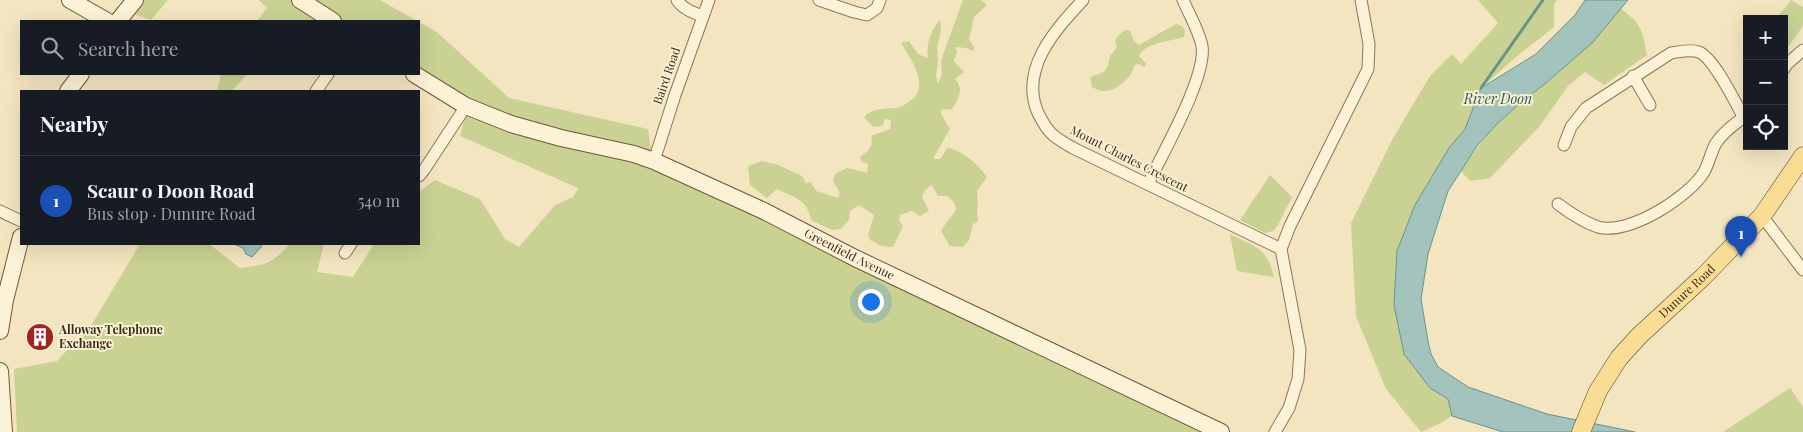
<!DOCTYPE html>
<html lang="en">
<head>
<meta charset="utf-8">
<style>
  :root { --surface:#171b24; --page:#20242c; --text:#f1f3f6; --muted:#9ea1a6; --line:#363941; --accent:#1a73e8 }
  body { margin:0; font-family:"Playfair Display",serif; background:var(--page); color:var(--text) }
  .controls { position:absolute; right:15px; top:15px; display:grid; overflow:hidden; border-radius:0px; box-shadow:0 5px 20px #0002 }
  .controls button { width:45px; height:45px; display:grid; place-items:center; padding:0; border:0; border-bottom:1px solid var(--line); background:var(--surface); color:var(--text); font:25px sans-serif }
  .you { position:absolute; left:870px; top:301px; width:18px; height:18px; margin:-12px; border:4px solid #fff; border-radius:50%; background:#1a73e8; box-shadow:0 0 0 8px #1a73e833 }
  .badge { display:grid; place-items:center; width:32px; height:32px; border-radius:50%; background:var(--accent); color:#fff; font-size:16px; font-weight:700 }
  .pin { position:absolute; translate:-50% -41px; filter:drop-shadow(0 1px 2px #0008) }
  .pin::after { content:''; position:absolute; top:26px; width:18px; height:15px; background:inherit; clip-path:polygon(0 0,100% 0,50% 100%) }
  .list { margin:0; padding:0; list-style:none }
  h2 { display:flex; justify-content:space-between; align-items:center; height:65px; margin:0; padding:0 20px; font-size:21px }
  h2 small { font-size:16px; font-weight:400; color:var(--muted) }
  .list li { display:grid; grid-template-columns:32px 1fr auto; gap:15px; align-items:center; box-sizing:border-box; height:90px; padding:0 20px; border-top:1px solid var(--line) }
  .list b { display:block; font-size:19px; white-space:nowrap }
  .list p { margin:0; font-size:16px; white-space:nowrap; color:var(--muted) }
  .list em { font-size:16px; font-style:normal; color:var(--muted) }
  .icon { flex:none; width:28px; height:28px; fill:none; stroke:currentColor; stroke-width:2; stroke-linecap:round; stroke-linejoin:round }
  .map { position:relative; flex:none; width:1803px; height:432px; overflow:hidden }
  .search { position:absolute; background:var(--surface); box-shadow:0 5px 20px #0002; left:20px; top:20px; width:400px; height:55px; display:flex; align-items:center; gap:12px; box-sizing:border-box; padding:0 18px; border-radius:0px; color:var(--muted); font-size:19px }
  .panel { position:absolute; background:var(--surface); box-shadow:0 5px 20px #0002; left:20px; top:90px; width:400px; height:155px; border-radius:0px }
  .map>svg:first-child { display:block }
  .green { fill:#c9d293 }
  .water { fill:#a3c4bc; stroke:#69948a }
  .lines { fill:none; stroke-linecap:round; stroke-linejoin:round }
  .stream { stroke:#69948a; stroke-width:3 }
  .street-casing { stroke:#8e7556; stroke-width:13 }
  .secondary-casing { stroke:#705639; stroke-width:18 }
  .primary-casing { stroke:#5b432b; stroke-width:19 }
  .street { stroke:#fcf2d5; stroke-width:11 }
  .secondary { stroke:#fcf2d5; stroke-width:16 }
  .primary { stroke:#fadd94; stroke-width:18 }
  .labels { text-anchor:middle; stroke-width:4; stroke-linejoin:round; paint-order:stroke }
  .street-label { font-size:12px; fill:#3c2c1c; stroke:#f9efd1 }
  .poi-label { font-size:12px; font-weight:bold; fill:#3c2c1c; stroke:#f9efd1; text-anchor:start }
  .water-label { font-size:14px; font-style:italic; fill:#295d5c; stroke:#f9efd1 }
</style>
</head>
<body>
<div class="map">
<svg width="1803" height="432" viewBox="0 0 1803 432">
  <rect width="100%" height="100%" fill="#f3e5c0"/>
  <!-- green -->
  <g class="green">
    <polygon points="141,0 168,0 151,20 136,15"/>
    <polygon points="259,0 380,0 417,21 257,21 267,8"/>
    <path d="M963,0h18l6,5 -13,12 -5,22 5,8v4l-8,-3 -11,-1 2,5 -3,9 10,11 -9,7c9,9 4,20 -3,30l-11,1v4l9,15 -17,30h8l6,-11c15,2 31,16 40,29l-10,14c2,11 -1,20 1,31l-5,2 -4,16 -6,7 -13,-1 -9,-15c4,-8 10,-13 15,-21l-2,-8 -7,-6h-9l-6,-11 -7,5 -3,7 7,14 -9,5 -8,-5 -12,4 -1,5 4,6 -10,21 -11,-1 -12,-6 -2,-5 6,-20 -15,-10 -9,6 -1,9 -8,9 -9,1 -21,-10c-4,-22 -17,-22 -34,-31l-10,9 -17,-13 -2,-19 14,-5 16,4 24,11 4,7 5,-1 5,9 22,7 2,-5 -7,-12 2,-7 12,-6 20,5 1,-9 -6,-2 -2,-5c8,-6 14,-10 11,-21l19,-7 1,-9 -6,-1 -3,7 -9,1 -9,-10c8,-9 21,-8 32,-9 6,-1 10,-4 14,-7 21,-15 1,-42 -9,-58l8,-2 9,13 10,4c-2,-16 3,-26 12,-39l1,11 -4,18 1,13 -2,15 2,8 4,-10 -1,-14z"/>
    <polygon points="1478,0 1557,0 1554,4 1554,27 1516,57 1481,88 1465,129 1449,148 1415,205 1397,251 1430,388 1448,399 1452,416 1439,424 1421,432 1386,389 1356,316 1351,223 1392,140 1430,76 1452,54 1461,64 1498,23"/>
    <polygon points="1791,0 1803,7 1803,26 1788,47 1784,43 1784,19 1776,19"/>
    <path d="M1621,9c21,15 21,21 26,46l-43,30 -19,-13 -17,14 -29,41 -49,51 -20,3 -9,-10c17,-26 36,-49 60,-69 9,-7 18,-13 27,-20 26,-23 50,-47 73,-73z"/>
    <path d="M419,22l18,10 72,66 139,31 5,35 568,268h-1204l-3,-63 43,-8 35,-37 48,-80h69l31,24c24,-3 30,-3 48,-22v-2h36l-7,28 36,5 21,-33h45v-52l16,-12 45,19 25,40 14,8 36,-42 18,-8 5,-9 -118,-52 10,-38 -51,-31z"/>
    <path d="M1176,24l6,2 3,4 -1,7c-14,5 -37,4 -45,19l7,7 -1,4 -7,-3 -4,2c-1,11 -18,25 -30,25 -5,0 -8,-2 -12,-4l-2,-10 14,-5 4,-6 2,-10 7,-9 -2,-5 2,-5 8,-7 5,1 4,10 5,4z"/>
    <polygon points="221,74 247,74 232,91 217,91"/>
    <polygon points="1270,175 1292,197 1278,225 1273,231 1265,233 1240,220"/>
    <path d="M1230,234c24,13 37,12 44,43l-37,-6z"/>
    <polygon points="1790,388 1803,407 1803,432 1723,432"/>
  </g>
  <!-- water -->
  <g class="water">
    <polygon points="1585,0 1628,0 1593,42 1546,83 1521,102 1497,124 1477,146 1448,191 1428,254 1421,299 1428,341 1431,354 1438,367 1468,387 1547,414 1635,432 1503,432 1452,416 1448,399 1430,388 1404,354 1394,305 1397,251 1415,205 1449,148 1465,129 1481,88 1536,54 1575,15"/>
    <polygon points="234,244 261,244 262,246 252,257 246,254 243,248"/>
  </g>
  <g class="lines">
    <!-- stream -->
    <polyline class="stream" points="1481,88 1543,0"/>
    <defs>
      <g id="street">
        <path d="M677,0c5,8 16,13 26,16"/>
        <polyline points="819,0 854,12 867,15 877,8 880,0"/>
        <path d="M1083,0c-28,30 -64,69 -45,113 4,8 9,17 15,22 6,5 13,9 20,13l208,101"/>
        <polyline points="1784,69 1787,64 1803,50"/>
        <polyline points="1633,76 1650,105"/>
        <polyline points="316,91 328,74"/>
        <path d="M1564,145l7,-18 15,-19 85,-55c8,-1 19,-4 28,-1 15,6 36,50 45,66"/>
        <polyline points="654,161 675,95 709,0"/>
        <polyline points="419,176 424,170 466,106"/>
        <path d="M1148,184c14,-30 59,-107 54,-138 -3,-15 -13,-32 -19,-46"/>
        <path d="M1558,204c12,9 25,18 40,23 30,9 91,-30 106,-55 5,-9 7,-20 12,-29 8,-12 20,-20 31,-28"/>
        <polyline points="0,211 21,221"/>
        <polyline points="1762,216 1803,270"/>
        <polyline points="345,253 351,244"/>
        <polyline points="1275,432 1289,408 1298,379 1300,350 1281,249 1290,226 1368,69 1369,44 1361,0"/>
      </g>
      <g id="secondary">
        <polyline points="70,0 107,21"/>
        <polyline points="300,0 333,21"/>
        <polyline points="118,21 135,0"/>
        <path id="s1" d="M414,74l52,32 45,18 50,14 73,16 20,7 110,50 91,47 366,174"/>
        <polyline points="68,91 81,74"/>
        <polyline points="0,331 5,300 21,237"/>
        <polyline points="0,371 4,432"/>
      </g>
      <g id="primary">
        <path id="s2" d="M1581,432l17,-41 21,-33 20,-22 64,-59 59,-61 41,-60"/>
      </g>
    </defs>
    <!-- street casing -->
    <use href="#street" class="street-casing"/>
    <!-- secondary casing -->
    <use href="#secondary" class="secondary-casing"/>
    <!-- primary casing -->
    <use href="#primary" class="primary-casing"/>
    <!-- street -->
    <use href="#street" class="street"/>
    <!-- secondary -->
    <use href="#secondary" class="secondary"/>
    <!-- primary -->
    <use href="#primary" class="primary"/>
  </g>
  <!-- icons -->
  <defs>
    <symbol id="building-disc" viewBox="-11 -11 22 22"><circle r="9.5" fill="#a4221f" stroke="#f9efd1"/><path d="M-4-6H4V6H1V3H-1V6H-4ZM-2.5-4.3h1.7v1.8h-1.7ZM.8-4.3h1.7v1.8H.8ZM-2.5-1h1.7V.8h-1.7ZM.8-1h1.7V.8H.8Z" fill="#fff"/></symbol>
  </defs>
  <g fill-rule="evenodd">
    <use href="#building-disc" x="24" y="321" width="32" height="32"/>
  </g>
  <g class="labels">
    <!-- street labels -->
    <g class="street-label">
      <text transform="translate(667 76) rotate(-71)" y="4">Baird Road</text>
      <text transform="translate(1129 159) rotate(27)" y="4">Mount Charles Crescent</text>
      <text dy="4" stroke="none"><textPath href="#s1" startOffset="474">Greenfield Avenue</textPath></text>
      <text dy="4" stroke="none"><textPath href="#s2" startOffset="179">Dunure Road</textPath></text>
    </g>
    <!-- poi labels -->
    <g class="poi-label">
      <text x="59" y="334">Alloway Telephone<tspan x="59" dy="14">Exchange</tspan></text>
    </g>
    <!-- water labels -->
    <g class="water-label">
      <text x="1498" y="104">River Doon</text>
    </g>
  </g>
</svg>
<div class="controls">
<button>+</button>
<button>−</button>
<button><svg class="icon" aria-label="locate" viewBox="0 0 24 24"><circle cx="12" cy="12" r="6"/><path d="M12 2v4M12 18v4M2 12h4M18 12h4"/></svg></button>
</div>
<div class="you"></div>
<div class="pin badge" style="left:1741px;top:257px;background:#1a4fb4">1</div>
<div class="search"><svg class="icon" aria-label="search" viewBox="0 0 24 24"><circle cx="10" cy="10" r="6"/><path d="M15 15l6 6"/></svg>Search here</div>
<section class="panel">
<h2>Nearby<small></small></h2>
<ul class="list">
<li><span class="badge" style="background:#1a4fb4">1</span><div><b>Scaur o Doon Road</b><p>Bus stop · Dunure Road</p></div><em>540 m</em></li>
</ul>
</section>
</div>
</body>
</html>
